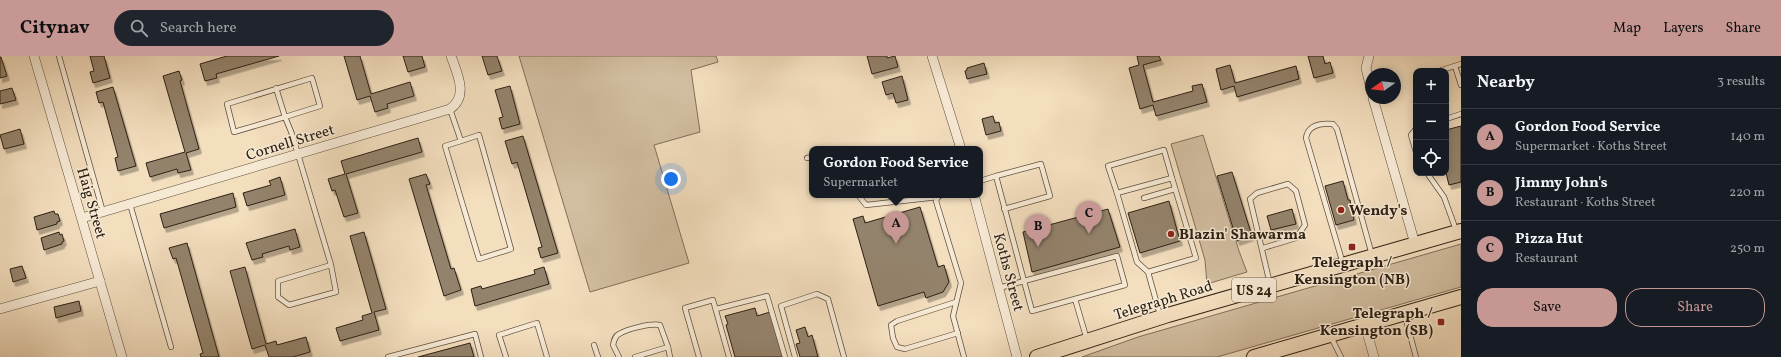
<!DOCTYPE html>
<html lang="en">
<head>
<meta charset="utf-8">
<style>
  :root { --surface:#171b24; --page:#20242c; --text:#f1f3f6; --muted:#9ea1a6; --line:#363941; --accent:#c59692 }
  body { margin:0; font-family:Vollkorn,serif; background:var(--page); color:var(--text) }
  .controls { position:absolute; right:12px; top:12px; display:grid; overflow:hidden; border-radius:8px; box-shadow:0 2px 10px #0003 }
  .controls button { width:36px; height:36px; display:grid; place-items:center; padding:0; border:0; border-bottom:1px solid var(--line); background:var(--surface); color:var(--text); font:20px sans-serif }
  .compass { position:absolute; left:1365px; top:12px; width:36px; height:36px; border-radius:50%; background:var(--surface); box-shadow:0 2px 10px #0003; rotate:256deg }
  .you { position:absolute; left:671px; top:123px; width:14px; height:14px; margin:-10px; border:3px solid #fff; border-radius:50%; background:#1a73e8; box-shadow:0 0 0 6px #1a73e833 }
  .badge { display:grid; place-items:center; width:26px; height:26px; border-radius:50%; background:var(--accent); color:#111; font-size:13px; font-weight:700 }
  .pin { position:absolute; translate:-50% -33px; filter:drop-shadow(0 1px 2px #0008) }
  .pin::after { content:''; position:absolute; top:21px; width:14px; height:12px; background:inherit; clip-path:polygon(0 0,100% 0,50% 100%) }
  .popup { position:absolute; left:809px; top:90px; width:174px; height:52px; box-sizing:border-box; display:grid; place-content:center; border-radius:8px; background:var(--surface); filter:drop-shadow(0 1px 3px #0005); font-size:13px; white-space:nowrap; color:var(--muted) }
  .popup b { font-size:15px; color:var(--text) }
  .popup::after { content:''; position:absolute; left:50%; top:100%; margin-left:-8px; border:8px solid transparent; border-top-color:var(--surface) }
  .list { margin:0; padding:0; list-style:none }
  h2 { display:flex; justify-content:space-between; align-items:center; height:52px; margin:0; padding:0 16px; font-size:17px }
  h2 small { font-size:13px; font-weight:400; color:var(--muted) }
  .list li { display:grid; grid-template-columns:26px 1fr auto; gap:12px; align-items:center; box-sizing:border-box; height:56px; padding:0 16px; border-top:1px solid var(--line) }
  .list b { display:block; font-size:15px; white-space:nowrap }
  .list p { margin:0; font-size:13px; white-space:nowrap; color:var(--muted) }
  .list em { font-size:13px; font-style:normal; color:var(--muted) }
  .actions { display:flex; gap:8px; padding:12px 16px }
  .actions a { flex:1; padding:9px 0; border:1px solid var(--accent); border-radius:16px; text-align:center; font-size:14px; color:var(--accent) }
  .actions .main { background:var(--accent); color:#111 }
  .icon { flex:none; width:22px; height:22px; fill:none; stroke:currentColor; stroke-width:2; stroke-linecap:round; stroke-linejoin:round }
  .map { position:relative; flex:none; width:1461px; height:301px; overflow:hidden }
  header { display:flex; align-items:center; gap:24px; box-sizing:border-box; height:56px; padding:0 20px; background:var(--accent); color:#111 }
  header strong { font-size:19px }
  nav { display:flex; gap:22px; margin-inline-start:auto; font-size:14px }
  .search { width:280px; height:36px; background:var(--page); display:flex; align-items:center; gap:10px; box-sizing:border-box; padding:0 14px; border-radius:22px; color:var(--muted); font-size:15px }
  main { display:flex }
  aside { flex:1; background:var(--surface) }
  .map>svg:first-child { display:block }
  .green { fill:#d2bea1; stroke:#806f5a }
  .building { fill:#94836c; stroke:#2e2014; filter:url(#shadow) }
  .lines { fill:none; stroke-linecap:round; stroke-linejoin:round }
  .service-casing { stroke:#5f503e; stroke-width:6 }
  .minor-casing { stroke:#5f503e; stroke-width:10 }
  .primary-casing { stroke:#2e2014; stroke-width:16 }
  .service { stroke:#f7ead5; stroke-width:4.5 }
  .minor { stroke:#f7ead5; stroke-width:9 }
  .primary { stroke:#f3debe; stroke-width:14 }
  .poi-dot { fill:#8f2418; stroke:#f7ead5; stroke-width:1.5 }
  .labels { text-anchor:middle; stroke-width:3; stroke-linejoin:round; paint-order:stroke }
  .shield { fill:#f7ead5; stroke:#6a5d4e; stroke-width:1 }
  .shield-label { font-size:14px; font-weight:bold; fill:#2e2014 }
  .street-label { font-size:15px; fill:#2e2014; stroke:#f7ead5 }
  .poi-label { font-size:15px; font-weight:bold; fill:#2e2014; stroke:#f7ead5; text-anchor:start }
</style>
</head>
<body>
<header>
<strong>Citynav</strong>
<div class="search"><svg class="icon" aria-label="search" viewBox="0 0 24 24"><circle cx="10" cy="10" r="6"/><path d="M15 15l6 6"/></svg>Search here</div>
<nav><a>Map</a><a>Layers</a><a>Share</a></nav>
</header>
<main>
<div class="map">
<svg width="1461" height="301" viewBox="0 0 1461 301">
  <defs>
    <filter id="shadow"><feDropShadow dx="2.5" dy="4.5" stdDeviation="0" flood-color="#0004"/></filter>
  </defs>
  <rect width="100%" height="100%" fill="#f3debe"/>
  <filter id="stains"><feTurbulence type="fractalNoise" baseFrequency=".005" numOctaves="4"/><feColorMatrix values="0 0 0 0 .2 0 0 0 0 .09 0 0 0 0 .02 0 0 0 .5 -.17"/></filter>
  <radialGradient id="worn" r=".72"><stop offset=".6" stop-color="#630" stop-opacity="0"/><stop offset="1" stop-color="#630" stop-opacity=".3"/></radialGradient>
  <!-- green -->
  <g class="green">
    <polygon points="519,0 716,0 718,6 691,14 700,76 654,89 689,207 590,236"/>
    <polygon points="1203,79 1239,195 1247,216 1207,228 1205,204 1171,88"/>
    <polygon points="1461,188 1461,231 1217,301 1082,301 1138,281"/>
  </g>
  <!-- building -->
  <g class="building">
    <polygon points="90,0 104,0 110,22 93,27 90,16 94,15"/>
    <polygon points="227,0 279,0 216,18 217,22 205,25 200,8"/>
    <polygon points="344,0 360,0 371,38 410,26 414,40 387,48 388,52 375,56 370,40 357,44"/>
    <polygon points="403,0 422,0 425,11 408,16"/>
    <polygon points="482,0 497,0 502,15 488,19"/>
    <polygon points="867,0 887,0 887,2 895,0 898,11 872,18"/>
    <polygon points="1137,0 1159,0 1161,4 1143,9 1153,46 1193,35 1192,30 1202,28 1207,46 1156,60 1153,49 1140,53 1129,12 1139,9"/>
    <polygon points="1308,0 1323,0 1325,8 1330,6 1333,17 1314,22"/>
    <polygon points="0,1 1,1 7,20 0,22"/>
    <polygon points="984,7 987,18 967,23 965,15 967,14 967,12"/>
    <polygon points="1230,9 1235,27 1296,10 1299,23 1237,41 1234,30 1221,34 1216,13"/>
    <polygon points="179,15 182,24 180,25 199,93 186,97 191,114 178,117 177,113 150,121 146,107 185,96 163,20"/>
    <polygon points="902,20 908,44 896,47 893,37 886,39 882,26"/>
    <polygon points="510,30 520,68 502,73 499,62 503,61 495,34"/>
    <polygon points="113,31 136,110 118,115 115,102 118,101 103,46 99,47 96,36"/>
    <polygon points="12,32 16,44 0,48 0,35"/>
    <polygon points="993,60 995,67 999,66 1001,75 986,79 982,63"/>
    <polygon points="1461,70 1461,126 1449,129 1446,117 1446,74"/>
    <polygon points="20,73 24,88 4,93 0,79"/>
    <polygon points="523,80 558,197 541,202 538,192 542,191 517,106 512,108 505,85"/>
    <polygon points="418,82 422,96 346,118 358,157 344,161 335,134 332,135 328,123 345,118 341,105"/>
    <polygon points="1232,116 1252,180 1237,185 1217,120"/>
    <polygon points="426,118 430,128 426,129 451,213 454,212 461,234 444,240 409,123"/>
    <polygon points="280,121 285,139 247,150 243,137 271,129 269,125"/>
    <polygon points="1343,125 1348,144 1350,144 1354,164 1336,169 1325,130"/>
    <polygon points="233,137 236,151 164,172 160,158"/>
    <polygon points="1169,145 1180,185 1140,197 1128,157"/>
    <polygon points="920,151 938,211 944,209 949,226 943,236 926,242 924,236 878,250 853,163 863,160 865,167"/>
    <polygon points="1108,153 1120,191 1032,216 1023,176"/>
    <polygon points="1292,153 1296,168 1271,174 1267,160"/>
    <polygon points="54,155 55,158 58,158 60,165 57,166 57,168 37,174 34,161"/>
    <polygon points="295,173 300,191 290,194 289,190 262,198 263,201 252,204 246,187"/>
    <polygon points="59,176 60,179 62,178 64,185 62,186 62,188 44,194 41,182"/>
    <polygon points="364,176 386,253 374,256 379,274 340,285 336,272 363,264 362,260 372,257 350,180"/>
    <polygon points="187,187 219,301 201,301 200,298 203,297 176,202 173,203 169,192"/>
    <polygon points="22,210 26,222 13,226 10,213"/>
    <polygon points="245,211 266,288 276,285 277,289 306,281 310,296 293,301 269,301 265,289 252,293 230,215"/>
    <polygon points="544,211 549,228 475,250 471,233 481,230 482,233 535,218 534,214"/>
    <polygon points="79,245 81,255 56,262 54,251"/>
    <polygon points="755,252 757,260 770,256 784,301 735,301 726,269 728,268 725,260"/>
    <polygon points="805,271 808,281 812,279 818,301 800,301 796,288 800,287 796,274"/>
    <polygon points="470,287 474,301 418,301"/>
  </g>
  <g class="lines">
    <defs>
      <g id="service">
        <polyline points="59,0 103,156"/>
        <polyline points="1455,10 1461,29"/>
        <polyline points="1439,15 1461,8"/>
        <polyline points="276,32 285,61 320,50 312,22 227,48 234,76 285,61 292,78 331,209 336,236 289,249 278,241 278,225 331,209"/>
        <polyline points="450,53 461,85 445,90 479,203 511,193 479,79 461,85"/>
        <polyline points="1446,63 1461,58"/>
        <polyline points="1416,73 1411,79 1416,96"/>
        <polyline points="839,93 844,93"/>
        <polyline points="807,102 812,101"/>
        <polyline points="1427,117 1444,141 1456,174"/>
        <polyline points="996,120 1041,108 1050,140 1004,153"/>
        <polyline points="980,125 996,120 1024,225 1117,200 1125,229 1075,243"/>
        <polyline points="1117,137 1108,110 1164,94 1172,122"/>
        <polyline points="858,139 866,149 938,141"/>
        <polyline points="941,139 938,141 936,145 961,227 953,260 964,301"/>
        <polyline points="1144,142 1175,133"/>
        <polyline points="130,148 171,291"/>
        <polyline points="1263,192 1296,182 1305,169 1296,135 1288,128 1257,137 1250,143 1270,228"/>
        <path d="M1343,208l-37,-126c2,-13 15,-15 27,-14l4,5 35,126"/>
        <polyline points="1148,216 1196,202 1172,122 1117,137 1137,206 1148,216 1160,259"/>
        <polyline points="999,232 1024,225 1032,255 1075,243 1087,284"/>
        <polyline points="956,246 897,265 891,269 893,282 897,291 905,293 958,277"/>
        <polyline points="716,253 767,240 785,301"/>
        <polyline points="1405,260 1416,301"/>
        <polyline points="1331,281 1341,301"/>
        <polyline points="594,289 598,301"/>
        <polyline points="388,301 475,278 481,301"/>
        <polyline points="506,301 499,279 537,267 547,301"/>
        <path d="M619,301l-6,-12c1,-5 2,-9 6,-11 8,-5 32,-11 41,-9l8,22"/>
        <polyline points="635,301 668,291 670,301"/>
        <polyline points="699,301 685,252 713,244 729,301"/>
        <polyline points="795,301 781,250 817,238 828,243 844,301"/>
      </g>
      <g id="minor">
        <polyline points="34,0 122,301"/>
        <polyline points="932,0 961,93"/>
        <polyline points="1369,0 1366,12 1371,33"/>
        <polyline points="1373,42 1415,188"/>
        <polyline points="974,139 1017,301"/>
        <path d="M82,162l368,-109c19,-13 7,-36 1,-53"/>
        <polyline points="0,253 100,225"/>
        <polyline points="1365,269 1374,301"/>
      </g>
      <g id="primary">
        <polyline points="1037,301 1168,259 1461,175"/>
        <polyline points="1254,301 1461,241"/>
      </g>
    </defs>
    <!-- service casing -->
    <use href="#service" class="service-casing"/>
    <!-- minor casing -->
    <use href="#minor" class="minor-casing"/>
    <!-- primary casing -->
    <use href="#primary" class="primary-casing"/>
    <!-- service -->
    <use href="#service" class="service"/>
    <!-- minor -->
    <use href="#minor" class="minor"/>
    <!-- primary -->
    <use href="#primary" class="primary"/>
  </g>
  <!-- markers -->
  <g class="poi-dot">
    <circle cx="1341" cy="154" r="4"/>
    <circle cx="1171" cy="178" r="4"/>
    <rect x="1348" y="187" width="8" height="8" rx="2"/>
    <rect x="1437" y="262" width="8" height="8" rx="2"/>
  </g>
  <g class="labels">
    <!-- shield labels -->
    <rect class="shield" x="1232" y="222" width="44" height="24" rx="3"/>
    <g class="shield-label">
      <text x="1254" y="239">US 24</text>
    </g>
    <!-- street labels -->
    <g class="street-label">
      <text transform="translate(290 86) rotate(-17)" y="5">Cornell Street</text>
      <text transform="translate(92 147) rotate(74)" y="5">Haig Street</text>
      <text transform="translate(1009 216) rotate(75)" y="5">Koths Street</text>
      <text transform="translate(1163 244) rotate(-17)" y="5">Telegraph Road</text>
    </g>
    <!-- poi labels -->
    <g class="poi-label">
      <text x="1349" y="159">Wendy's</text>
      <text x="1179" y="183">Blazin' Shawarma</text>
      <text x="1352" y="211" text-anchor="middle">Telegraph /<tspan x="1352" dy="17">Kensington (NB)</tspan></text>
      <text x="1433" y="262" text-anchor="end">Telegraph /<tspan x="1433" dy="17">Kensington (SB)</tspan></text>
    </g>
  </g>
  <rect width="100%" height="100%" filter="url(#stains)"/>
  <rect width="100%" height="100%" fill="url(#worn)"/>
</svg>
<div class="controls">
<button>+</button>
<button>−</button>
<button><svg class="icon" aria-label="locate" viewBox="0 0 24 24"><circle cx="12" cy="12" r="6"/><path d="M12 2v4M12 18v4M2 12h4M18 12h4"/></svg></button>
</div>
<svg class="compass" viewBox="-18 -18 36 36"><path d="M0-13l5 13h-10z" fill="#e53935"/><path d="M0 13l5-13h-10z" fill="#9ea1a6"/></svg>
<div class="you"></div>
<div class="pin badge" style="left:896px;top:188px">A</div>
<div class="popup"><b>Gordon Food Service</b>Supermarket</div>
<div class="pin badge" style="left:1038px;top:191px">B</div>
<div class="pin badge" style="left:1089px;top:178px">C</div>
</div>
<aside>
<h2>Nearby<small>3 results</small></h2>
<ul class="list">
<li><span class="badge">A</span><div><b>Gordon Food Service</b><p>Supermarket · Koths Street</p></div><em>140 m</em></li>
<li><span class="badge">B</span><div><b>Jimmy John's</b><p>Restaurant · Koths Street</p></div><em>220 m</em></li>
<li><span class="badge">C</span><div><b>Pizza Hut</b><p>Restaurant</p></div><em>250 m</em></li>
</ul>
<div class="actions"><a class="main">Save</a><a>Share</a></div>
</aside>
</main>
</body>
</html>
